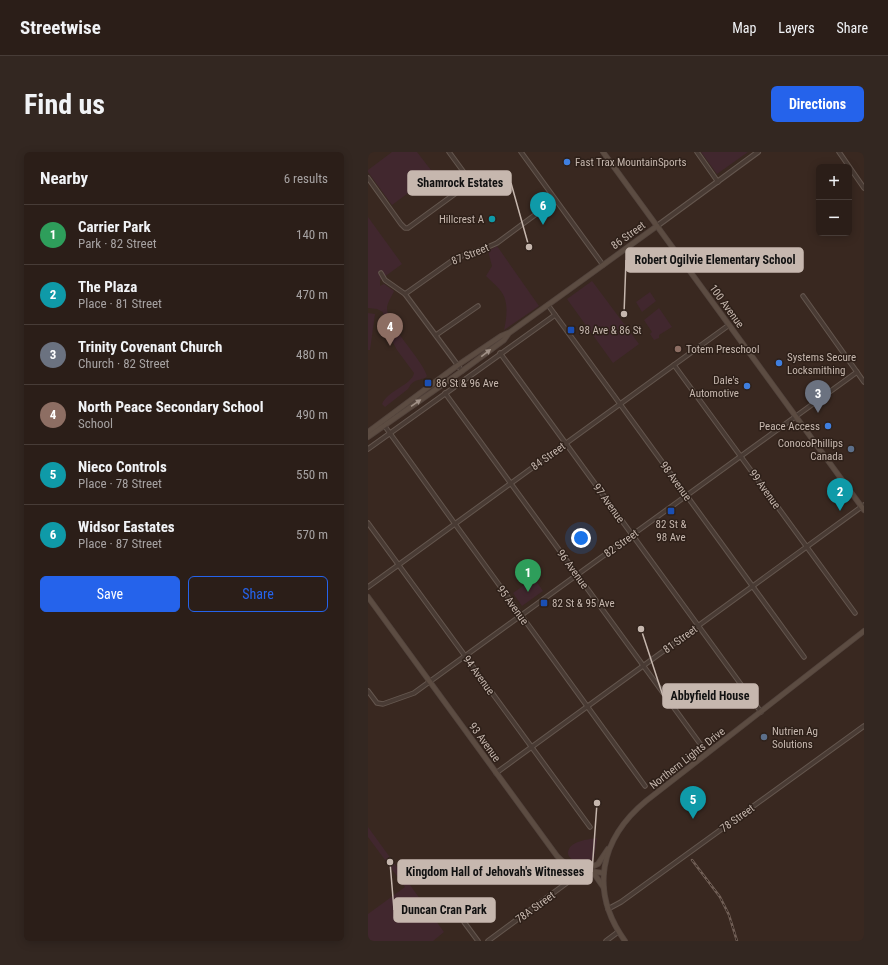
<!DOCTYPE html>
<html lang="en">
<head>
<meta charset="utf-8">
<style>
  :root { --surface:#2b1e18; --page:#332721; --text:#f1f3f6; --muted:#a6a2a2; --line:#473c37; --accent:#2563eb }
  body { margin:0; font-family:"Roboto Condensed",sans-serif; background:var(--page); color:var(--text) }
  .controls { position:absolute; right:12px; top:12px; display:grid; overflow:hidden; border-radius:6px; box-shadow:0 2px 10px #0003 }
  .controls button { width:36px; height:36px; display:grid; place-items:center; padding:0; border:0; border-bottom:1px solid var(--line); background:var(--surface); color:var(--text); font:20px sans-serif }
  .you { position:absolute; left:213px; top:386px; width:14px; height:14px; margin:-10px; border:3px solid #fff; border-radius:50%; background:#1a73e8; box-shadow:0 0 0 6px #1a73e833 }
  .badge { display:grid; place-items:center; width:26px; height:26px; border-radius:50%; background:var(--accent); color:#fff; font-size:13px; font-weight:700 }
  .pin { position:absolute; translate:-50% -33px; filter:drop-shadow(0 1px 2px #0008) }
  .pin::after { content:''; position:absolute; top:21px; width:14px; height:12px; background:inherit; clip-path:polygon(0 0,100% 0,50% 100%) }
  .list { margin:0; padding:0; list-style:none }
  h2 { display:flex; justify-content:space-between; align-items:center; height:52px; margin:0; padding:0 16px; font-size:17px }
  h2 small { font-size:13px; font-weight:400; color:var(--muted) }
  .list li { display:grid; grid-template-columns:26px 1fr auto; gap:12px; align-items:center; box-sizing:border-box; height:60px; padding:0 16px; border-top:1px solid var(--line) }
  .list b { display:block; font-size:15px; white-space:nowrap }
  .list p { margin:0; font-size:13px; white-space:nowrap; color:var(--muted) }
  .list em { font-size:13px; font-style:normal; color:var(--muted) }
  .actions { display:flex; gap:8px; padding:12px 16px }
  .actions a { flex:1; padding:9px 0; border:1px solid var(--accent); border-radius:6px; text-align:center; font-size:14px; color:var(--accent) }
  .actions .main { background:var(--accent); color:#fff }
  .map { position:relative; flex:none; width:496px; height:789px; overflow:hidden; border-radius:6px }
  header { display:flex; align-items:center; gap:24px; box-sizing:border-box; height:56px; padding:0 20px; background:var(--surface); border-bottom:1px solid var(--line) }
  header strong { font-size:19px }
  nav { display:flex; gap:22px; margin-inline-start:auto; font-size:14px }
  .intro { display:flex; align-items:center; justify-content:space-between; box-sizing:border-box; height:96px; padding:0 24px }
  h1 { margin:0; font-size:28px }
  .button { padding:10px 18px; border-radius:6px; background:var(--accent); color:#fff; font-size:14px; font-weight:700 }
  main { display:flex; gap:24px; padding:0 24px }
  aside { flex:1; background:var(--surface); border-radius:6px; box-shadow:0 2px 10px #0003 }
  .map>svg:first-child { display:block }
  .green { fill:#41272e }
  .lines { fill:none; stroke-linecap:round; stroke-linejoin:round }
  .minor-casing { stroke:#64564e; stroke-width:5.5 }
  .tertiary-casing { stroke:#64564e; stroke-width:6 }
  .secondary-casing { stroke:#53443d; stroke-width:6 }
  .minor { stroke:#493b34; stroke-width:3.5 }
  .tertiary { stroke:#493b34; stroke-width:4 }
  .secondary { stroke:#5c4c42; stroke-width:4.5 }
  .rail-casing { stroke:#715f56; stroke-width:2.5 }
  .rail { stroke:#2e2019; stroke-width:1; stroke-dasharray:3; stroke-linecap:butt }
  .oneway { fill:#a19288 }
  .shop-dot { fill:#3f7fe0; stroke:#2e2019; stroke-width:1.5 }
  .culture-dot { fill:#0f9aa8; stroke:#2e2019; stroke-width:1.5 }
  .transit-dot { fill:#1a4fb4; stroke:#2e2019; stroke-width:1.5 }
  .education-dot { fill:#8d6e63; stroke:#2e2019; stroke-width:1.5 }
  .service-dot { fill:#5c6f8a; stroke:#2e2019; stroke-width:1.5 }
  .labels { text-anchor:middle; stroke-width:3; stroke-linejoin:round; paint-order:stroke }
  .poi-label { font-size:11px; fill:#c6b7ae; stroke:#2e2019; text-anchor:start }
  .street-label { font-size:11px; fill:#c6b7ae; stroke:#2e2019 }
  .leader { fill:none; stroke:#c6b7ae; stroke-width:1.5 }
  .callout-dot { fill:#c6b7ae; stroke:#2e2019; stroke-width:1.5 }
  .callout { fill:#c6b7ae; stroke:#c6b7ae; stroke-width:1.5 }
  .callout-label { font-size:12px; text-anchor:middle; font-weight:bold; fill:#111 }
</style>
</head>
<body>
<header>
<strong>Streetwise</strong>
<nav><a>Map</a><a>Layers</a><a>Share</a></nav>
</header>
<div class="intro"><h1>Find us</h1><a class="button">Directions</a></div>
<main>
<aside>
<h2>Nearby<small>6 results</small></h2>
<ul class="list">
<li><span class="badge" style="background:#2e9e5b">1</span><div><b>Carrier Park</b><p>Park · 82 Street</p></div><em>140 m</em></li>
<li><span class="badge" style="background:#0f9aa8">2</span><div><b>The Plaza</b><p>Place · 81 Street</p></div><em>470 m</em></li>
<li><span class="badge" style="background:#6b7280">3</span><div><b>Trinity Covenant Church</b><p>Church · 82 Street</p></div><em>480 m</em></li>
<li><span class="badge" style="background:#8d6e63">4</span><div><b>North Peace Secondary School</b><p>School</p></div><em>490 m</em></li>
<li><span class="badge" style="background:#0f9aa8">5</span><div><b>Nieco Controls</b><p>Place · 78 Street</p></div><em>550 m</em></li>
<li><span class="badge" style="background:#0f9aa8">6</span><div><b>Widsor Eastates</b><p>Place · 87 Street</p></div><em>570 m</em></li>
</ul>
<div class="actions"><a class="main">Save</a><a>Share</a></div>
</aside>
<div class="map">
<svg width="496" height="789" viewBox="0 0 496 789">
  <rect width="100%" height="100%" fill="#392820"/>
  <!-- green -->
  <g class="green">
    <polygon points="24,0 49,0 66,22 24,53 0,20 0,18"/>
    <polygon points="333,0 380,0 349,22"/>
    <path d="M0,65l34,47 -22,16v6l4,-2 10,7c-2,5 -7,12 -7,17 0,18 34,49 40,68l-2,2 -10,3 -4,3 -3,5 -23,18 -3,-3c6,-14 30,-19 32,-31l-17,-23 -7,-13 -7,-5c-1,-7 1,-14 0,-20l-6,-3 -9,-1z"/>
    <path d="M129,94l42,60 -35,24c3,-13 5,-30 -4,-40 -4,-5 -10,-10 -14,-14l6,-10 -4,-15z"/>
    <polygon points="224,129 271,192 245,211 199,147"/>
    <polygon points="282,140 288,149 274,160 268,150"/>
    <polygon points="291,156 304,175 291,183 291,186 286,188 282,182 284,180 276,168"/>
    <polygon points="0,161 7,162 2,198 0,198"/>
    <polygon points="166,426 175,439 154,454 145,441"/>
    <polygon points="0,675 76,780 65,789 0,789 0,762 37,735 0,685"/>
    <path d="M229,686l-3,21c-3,1 -6,3 -9,3 -6,1 -21,-3 -16,-13 4,-8 20,-10 28,-11z"/>
  </g>
  <g class="lines">
    <defs>
      <g id="minor">
        <polyline points="153,0 235,113"/>
        <polyline points="329,0 350,30"/>
        <polyline points="471,0 496,36"/>
        <polyline points="0,26 33,72 37,76 40,76 99,33 100,26 81,0"/>
        <polyline points="13,121 17,128 37,142 94,219"/>
        <polyline points="37,142 88,106 120,95 129,91 187,48"/>
        <polyline points="435,144 496,230"/>
        <polyline points="180,153 436,505"/>
        <polyline points="68,183 110,154"/>
        <polyline points="132,201 393,560"/>
        <polyline points="306,213 487,461"/>
        <polyline points="77,241 333,593"/>
        <polyline points="16,273 87,372 277,634"/>
        <polyline points="0,297 187,163"/>
        <polyline points="0,371 222,675"/>
        <polyline points="0,435 361,173"/>
        <polyline points="0,539 9,551 15,552 46,541 489,220"/>
        <polyline points="128,621 496,353"/>
        <polyline points="240,757 253,750 496,574"/>
        <polyline points="96,770 110,789"/>
        <polyline points="120,789 200,730 205,722 207,716"/>
        <polyline points="238,789 250,780"/>
      </g>
      <polyline id="tertiary" points="289,74 390,0"/>
      <g id="secondary">
        <polyline points="235,0 496,358"/>
        <polyline points="0,280 90,213 133,184 140,181"/>
        <polyline points="0,285 94,219 136,188 141,181 289,74"/>
        <path d="M0,445l189,259c13,14 28,15 47,17"/>
        <polyline points="217,718 230,712 240,697"/>
        <polyline points="223,721 227,723 236,736"/>
        <path d="M257,789c-36,-50 -25,-102 21,-140l218,-170"/>
      </g>
    </defs>
    <!-- minor casing -->
    <use href="#minor" class="minor-casing"/>
    <!-- tertiary casing -->
    <use href="#tertiary" class="tertiary-casing"/>
    <!-- secondary casing -->
    <use href="#secondary" class="secondary-casing"/>
    <!-- minor -->
    <use href="#minor" class="minor"/>
    <!-- tertiary -->
    <use href="#tertiary" class="tertiary"/>
    <!-- secondary -->
    <use href="#secondary" class="secondary"/>
    <defs>
      <polyline id="rail" points="324,708 352,745 361,763 369,789"/>
    </defs>
    <!-- rail casing -->
    <use href="#rail" class="rail-casing"/>
    <!-- rail -->
    <use href="#rail" class="rail"/>
  </g>
  <!-- one-way arrows -->
  <defs><path id="oneway-solid" d="M-6-.8H1V-3.2L6.5 0L1 3.2V.8H-6Z"/></defs>
  <g class="oneway">
    <use href="#oneway-solid" transform="translate(118 201) rotate(-37)"/>
    <use href="#oneway-solid" transform="translate(48 251) rotate(-34)"/>
  </g>
  <!-- markers -->
  <g class="shop-dot">
    <circle cx="199" cy="10" r="4"/>
    <circle cx="411" cy="211" r="4"/>
    <circle cx="379" cy="234" r="4"/>
    <circle cx="460" cy="274" r="4"/>
  </g>
  <circle class="culture-dot" cx="124" cy="67" r="4"/>
  <g class="transit-dot">
    <rect x="199" y="174" width="8" height="8" rx="2"/>
    <rect x="56" y="227" width="8" height="8" rx="2"/>
    <rect x="299" y="355" width="8" height="8" rx="2"/>
    <rect x="172" y="447" width="8" height="8" rx="2"/>
  </g>
  <circle class="education-dot" cx="310" cy="197" r="4"/>
  <g class="service-dot">
    <circle cx="483" cy="297" r="4"/>
    <circle cx="396" cy="585" r="4"/>
  </g>
  <g class="labels">
    <!-- poi labels -->
    <g class="poi-label">
      <text x="207" y="14">Fast Trax MountainSports</text>
      <text x="116" y="71" text-anchor="end">Hillcrest A</text>
      <text x="211" y="182">98 Ave &amp; 86 St</text>
      <text x="318" y="201">Totem Preschool</text>
      <text x="419" y="209">Systems Secure<tspan x="419" dy="13">Locksmithing</tspan></text>
      <text x="371" y="232" text-anchor="end">Dale's<tspan x="371" dy="13">Automotive</tspan></text>
      <text x="68" y="235">86 St &amp; 96 Ave</text>
      <text x="452" y="278" text-anchor="end">Peace Access</text>
      <text x="475" y="295" text-anchor="end">ConocoPhillips<tspan x="475" dy="13">Canada</tspan></text>
      <text x="303" y="376" text-anchor="middle">82 St &amp;<tspan x="303" dy="13">98 Ave</tspan></text>
      <text x="184" y="455">82 St &amp; 95 Ave</text>
      <text x="404" y="583">Nutrien Ag<tspan x="404" dy="13">Solutions</tspan></text>
    </g>
    <!-- street labels -->
    <g class="street-label">
      <text transform="translate(260 83) rotate(-36)" y="4">86 Street</text>
      <text transform="translate(102 102) rotate(-22)" y="4">87 Street</text>
      <text transform="translate(359 154) rotate(54)" y="4">100 Avenue</text>
      <text transform="translate(180 304) rotate(-36)" y="4">84 Street</text>
      <text transform="translate(308 329) rotate(54)" y="4">98 Avenue</text>
      <text transform="translate(397 337) rotate(54)" y="4">99 Avenue</text>
      <text transform="translate(241 351) rotate(54)" y="4">97 Avenue</text>
      <text transform="translate(253 391) rotate(-36)" y="4">82 Street</text>
      <text transform="translate(205 417) rotate(54)" y="4">96 Avenue</text>
      <text transform="translate(145 453) rotate(54)" y="4">95 Avenue</text>
      <text transform="translate(312 487) rotate(-36)" y="4">81 Street</text>
      <text transform="translate(111 523) rotate(54)" y="4">94 Avenue</text>
      <text transform="translate(117 590) rotate(54)" y="4">93 Avenue</text>
      <text transform="translate(319 606) rotate(-38)" y="4">Northern Lights Drive</text>
      <text transform="translate(369 666) rotate(-36)" y="4">78 Street</text>
      <text transform="translate(167 755) rotate(-36)" y="4">78A Street</text>
    </g>
  </g>
  <!-- callouts -->
  <path class="leader" d="M161 95L143 31M256 162L258 108M273 477L295 544M229 651L224 720M22 710L26 758"/>
  <g class="callout-dot">
    <circle cx="161" cy="95" r="4"/>
    <circle cx="256" cy="162" r="4"/>
    <circle cx="273" cy="477" r="4"/>
    <circle cx="229" cy="651" r="4"/>
    <circle cx="22" cy="710" r="4"/>
  </g>
  <g class="callout">
    <rect x="40" y="19" width="103" height="24" rx="4"/>
    <rect x="258" y="96" width="177" height="24" rx="4"/>
    <rect x="295" y="532" width="95" height="24" rx="4"/>
    <rect x="30" y="708" width="194" height="24" rx="4"/>
    <rect x="26" y="746" width="101" height="24" rx="4"/>
  </g>
  <g class="callout-label">
    <text x="92" y="35">Shamrock Estates</text>
    <text x="347" y="112">Robert Ogilvie Elementary School</text>
    <text x="342" y="548">Abbyfield House</text>
    <text x="127" y="724">Kingdom Hall of Jehovah's Witnesses</text>
    <text x="76" y="762">Duncan Cran Park</text>
  </g>
</svg>
<div class="controls">
<button>+</button>
<button>−</button>
</div>
<div class="you"></div>
<div class="pin badge" style="left:160px;top:440px;background:#2e9e5b">1</div>
<div class="pin badge" style="left:472px;top:359px;background:#0f9aa8">2</div>
<div class="pin badge" style="left:450px;top:261px;background:#6b7280">3</div>
<div class="pin badge" style="left:22px;top:194px;background:#8d6e63">4</div>
<div class="pin badge" style="left:325px;top:667px;background:#0f9aa8">5</div>
<div class="pin badge" style="left:175px;top:73px;background:#0f9aa8">6</div>
</div>
</main>
</body>
</html>
